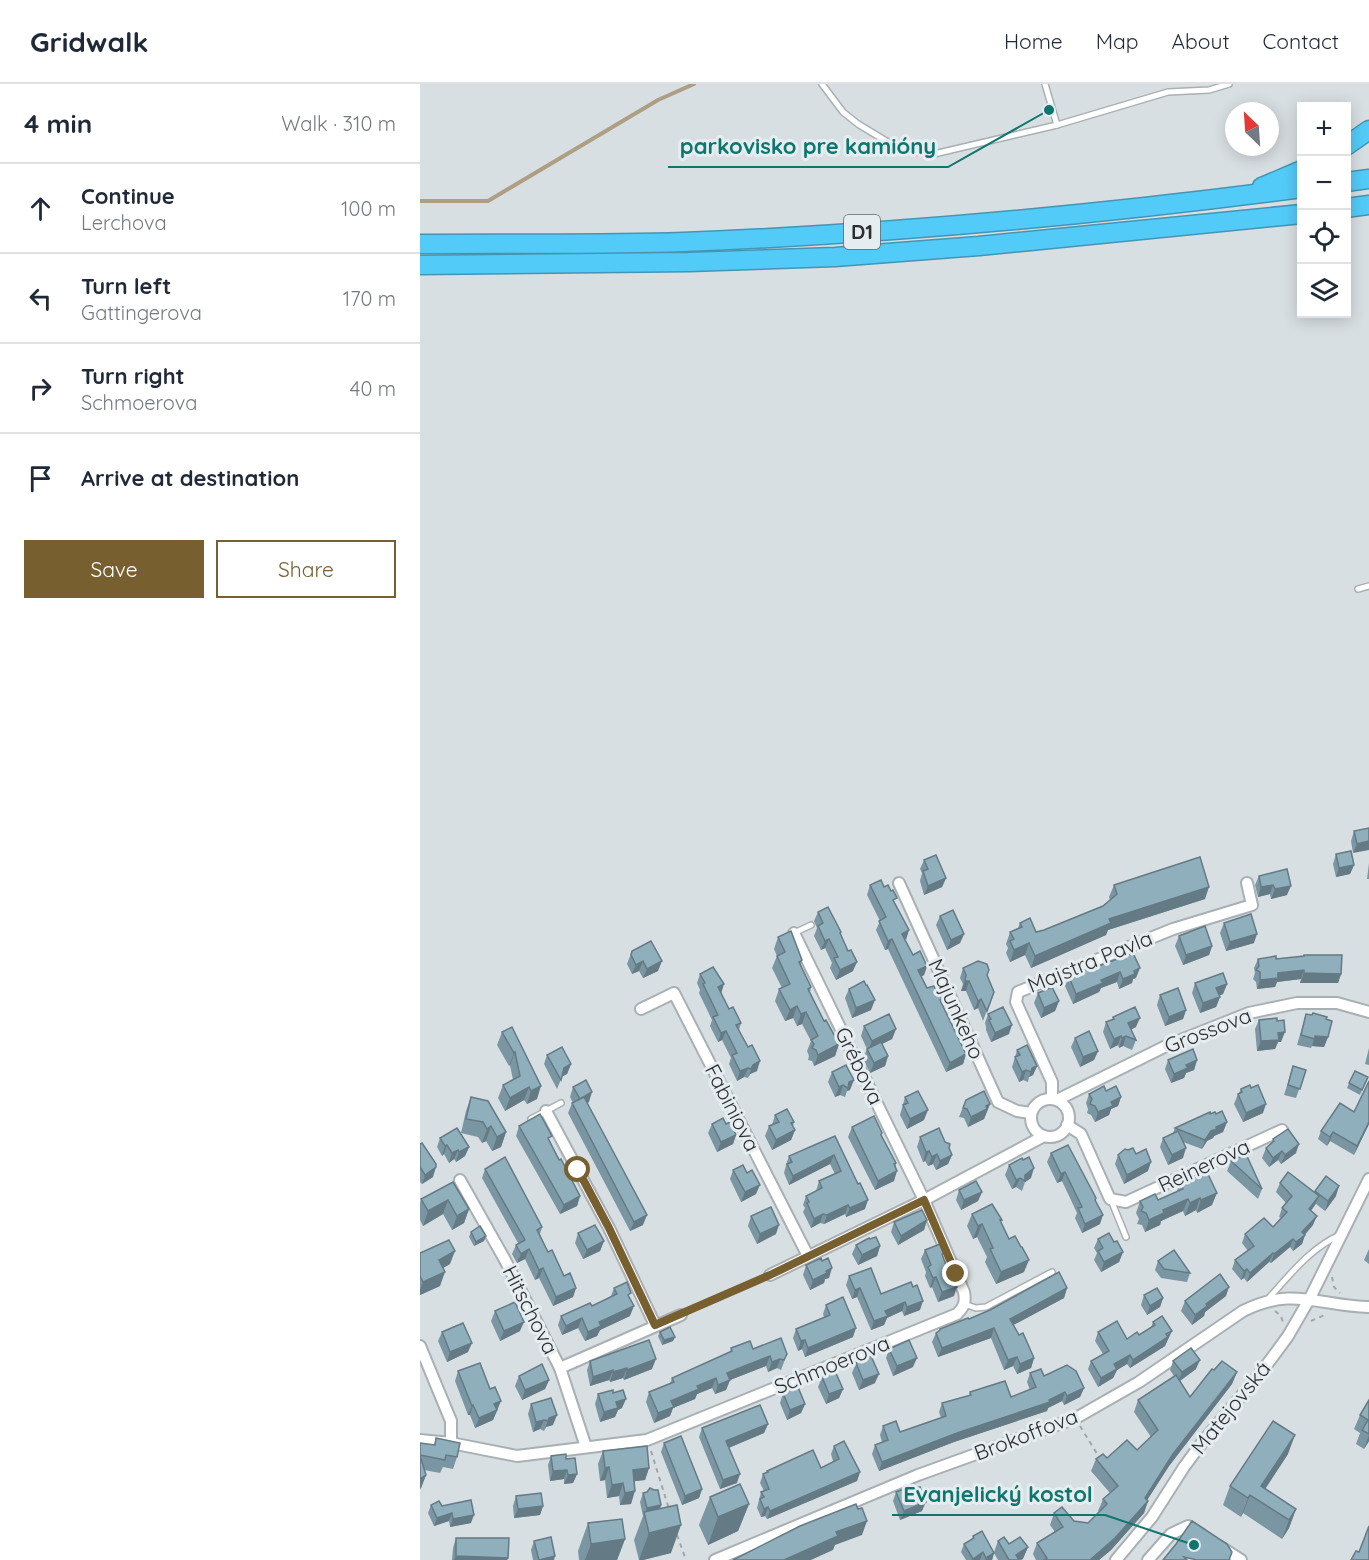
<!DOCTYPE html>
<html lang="en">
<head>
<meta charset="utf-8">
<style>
  :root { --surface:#fff; --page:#f6f6f7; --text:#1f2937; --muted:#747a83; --line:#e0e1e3; --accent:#785f30 }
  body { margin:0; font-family:Quicksand,sans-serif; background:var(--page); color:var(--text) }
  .controls { position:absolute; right:18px; top:18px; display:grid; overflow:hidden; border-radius:0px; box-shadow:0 3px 15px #0003 }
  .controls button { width:54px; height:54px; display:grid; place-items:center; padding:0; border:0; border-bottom:2px solid var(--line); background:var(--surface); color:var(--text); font:30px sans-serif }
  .compass { position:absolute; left:805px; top:18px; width:54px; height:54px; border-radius:50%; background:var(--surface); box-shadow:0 3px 15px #0003; rotate:335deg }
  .stop { position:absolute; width:18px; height:18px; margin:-14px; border:4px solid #785f30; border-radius:50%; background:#fff }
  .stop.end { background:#785f30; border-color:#fff; box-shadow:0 2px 6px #0008 }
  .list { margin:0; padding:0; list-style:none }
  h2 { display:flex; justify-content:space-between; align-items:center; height:78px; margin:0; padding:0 24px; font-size:26px }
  h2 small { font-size:20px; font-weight:400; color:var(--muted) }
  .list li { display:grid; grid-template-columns:39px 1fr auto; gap:18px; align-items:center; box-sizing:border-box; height:90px; padding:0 24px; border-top:2px solid var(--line) }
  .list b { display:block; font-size:22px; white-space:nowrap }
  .list p { margin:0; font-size:20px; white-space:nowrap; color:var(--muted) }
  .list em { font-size:20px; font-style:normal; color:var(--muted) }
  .actions { display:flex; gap:12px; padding:18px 24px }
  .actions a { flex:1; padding:14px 0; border:2px solid var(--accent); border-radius:0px; text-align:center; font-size:21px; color:var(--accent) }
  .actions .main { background:var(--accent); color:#fff }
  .icon { flex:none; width:33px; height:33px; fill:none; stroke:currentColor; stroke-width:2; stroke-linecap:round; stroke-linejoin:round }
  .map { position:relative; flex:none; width:949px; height:1476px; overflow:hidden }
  header { display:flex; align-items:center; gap:36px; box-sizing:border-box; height:84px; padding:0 30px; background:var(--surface); border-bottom:2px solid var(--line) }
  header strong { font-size:28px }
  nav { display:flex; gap:33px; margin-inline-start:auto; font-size:21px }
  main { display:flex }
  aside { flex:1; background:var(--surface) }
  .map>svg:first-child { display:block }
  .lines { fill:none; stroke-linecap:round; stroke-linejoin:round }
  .stream { stroke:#ad9e84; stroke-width:4 }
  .lane-casing { stroke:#a9b0b3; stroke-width:8 }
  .street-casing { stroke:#a9b0b3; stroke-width:14 }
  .highway-casing { stroke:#4594b2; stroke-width:21 }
  .path { stroke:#a0a6a9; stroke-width:2; stroke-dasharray:4.5 4.5; stroke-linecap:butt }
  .lane { stroke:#fff; stroke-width:5 }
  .street { stroke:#fff; stroke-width:10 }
  .highway { stroke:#53cbf8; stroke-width:18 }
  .wall { fill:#7b96a3 }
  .shaded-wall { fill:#647a84 }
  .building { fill:#8fafbd; stroke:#647a84; stroke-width:1.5 }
  .route { stroke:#785f30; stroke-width:8 }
  .labels { text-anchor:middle; stroke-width:6; stroke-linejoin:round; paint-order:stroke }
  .shield { fill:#e5edf0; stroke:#64676a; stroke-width:1.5 }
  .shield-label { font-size:20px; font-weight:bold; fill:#2c2e30 }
  .street-label { font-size:21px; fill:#2c2e30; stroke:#e5edf0 }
  .leader { fill:none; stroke:#0f766e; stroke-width:2 }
  .callout-dot { fill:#0f766e; stroke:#e5edf0; stroke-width:2 }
  .callout-label { font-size:22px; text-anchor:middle; font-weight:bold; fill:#0f766e; stroke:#e5edf0; stroke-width:6; stroke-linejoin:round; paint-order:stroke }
</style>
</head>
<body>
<header>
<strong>Gridwalk</strong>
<nav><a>Home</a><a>Map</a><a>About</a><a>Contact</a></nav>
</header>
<main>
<aside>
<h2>4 min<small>Walk · 310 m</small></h2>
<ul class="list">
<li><svg class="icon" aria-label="ahead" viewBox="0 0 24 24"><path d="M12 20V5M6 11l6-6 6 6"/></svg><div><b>Continue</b><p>Lerchova</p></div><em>100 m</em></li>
<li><svg class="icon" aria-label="left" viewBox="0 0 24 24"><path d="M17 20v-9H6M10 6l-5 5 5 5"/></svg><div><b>Turn left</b><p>Gattingerova</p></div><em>170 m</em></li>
<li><svg class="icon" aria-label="right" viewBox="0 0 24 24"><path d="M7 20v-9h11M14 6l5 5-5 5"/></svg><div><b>Turn right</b><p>Schmoerova</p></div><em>40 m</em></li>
<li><svg class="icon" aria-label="arrive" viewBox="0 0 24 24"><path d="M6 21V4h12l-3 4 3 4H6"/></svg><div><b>Arrive at destination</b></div></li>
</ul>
<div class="actions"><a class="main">Save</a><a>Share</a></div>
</aside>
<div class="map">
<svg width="949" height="1476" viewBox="0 0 949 1476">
  <rect width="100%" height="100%" fill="#d8dfe3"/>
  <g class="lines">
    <!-- stream -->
    <polyline class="stream" points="0,117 68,117 238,16 274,0"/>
    <defs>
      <g id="lane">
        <polyline points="402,0 423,28 438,40 471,60 488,67 514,70 637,41 748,8 789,6 809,0"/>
        <polyline points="625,0 637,41"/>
        <polyline points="938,505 949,502"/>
        <polyline points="372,850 391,841"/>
        <polyline points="111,1035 141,1019"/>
        <polyline points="691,1116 706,1153"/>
        <path d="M847,1216c22,-24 43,-52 73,-65"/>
        <polyline points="544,1220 556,1224 566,1223 632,1188"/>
      </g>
      <g id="street">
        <polyline points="479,799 578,1018 597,1027 611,1029"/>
        <polyline points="221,925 254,909 388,1172"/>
        <circle cx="630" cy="1034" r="19"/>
        <polyline points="632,1015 632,998 596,918 598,908 753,845 832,821 827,799"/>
        <polyline points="637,1016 746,962 829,929 877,919 917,919 949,928"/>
        <polyline points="126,1027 189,1144 235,1241"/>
        <polyline points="647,1041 661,1050 690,1115 706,1118 862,1046"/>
        <polyline points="40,1096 85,1176 140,1284 166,1363"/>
        <polyline points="350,1191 504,1116 624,1052"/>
        <polyline points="0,1262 31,1337 31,1359"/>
        <polyline points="140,1284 261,1231"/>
        <path d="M0,1356l31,3 66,13 130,-16 310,-126c7,-7 9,-12 7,-22l-40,-92 -130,-267"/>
        <polyline points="799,1462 821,1476"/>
        <path d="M295,1476l203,-85 158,-57 63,-36 104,-71c49,-25 77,-5 126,-4"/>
        <polyline points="696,1476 732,1433 764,1383 781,1360 843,1286 868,1252 890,1214 949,1095"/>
        <polyline points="728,1476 751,1450 768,1442 781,1450"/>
      </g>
      <g id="highway">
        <polyline points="926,62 949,46"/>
        <polyline points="926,98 949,95"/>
        <polyline points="842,103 882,86"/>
        <polyline points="926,124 949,121"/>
        <path d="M0,160c88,-1 175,1 263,-2 207,-8 413,-27 619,-54"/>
        <polyline points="0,181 269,178 415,173 559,162 882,130"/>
      </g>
    </defs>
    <!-- lane casing -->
    <use href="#lane" class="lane-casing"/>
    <!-- street casing -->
    <use href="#street" class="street-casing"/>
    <!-- highway casing -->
    <use href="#highway" class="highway-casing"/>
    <!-- path -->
    <g class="path">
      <polyline points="912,1193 914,1203 920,1209"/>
      <polyline points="271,1226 340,1196"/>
      <polyline points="855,1227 861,1232 863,1239"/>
      <polyline points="891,1237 907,1230"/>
      <polyline points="660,1342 679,1373"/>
      <polyline points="231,1367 249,1425"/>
      <polyline points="257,1451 266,1476"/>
    </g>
    <!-- lane -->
    <use href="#lane" class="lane"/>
    <!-- street -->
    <use href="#street" class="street"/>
    <!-- highway -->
    <use href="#highway" class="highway"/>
  </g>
  <!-- wall -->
  <g class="wall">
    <polygon points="949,744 933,769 931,757 934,747"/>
    <polygon points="916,770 934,781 930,790 916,793 913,780"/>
    <polygon points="504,776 526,794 522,803 504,811 500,797 502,789 500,785"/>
    <polygon points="949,779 949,795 947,795"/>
    <polygon points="867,785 867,811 851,815 850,810 838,813 835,801 839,792"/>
    <polygon points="450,801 475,819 485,856 493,871 507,882 504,891 501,893 507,904 516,907 522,915 521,918 546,970 543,980 526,988 468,865 465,866 456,846 460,837 447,811"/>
    <polygon points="694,801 785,815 688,846 686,851 611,884 605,871 590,878 586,869 588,864 586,860 590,848 598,844 600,839 616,848 624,846 683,822 690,816 689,813"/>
    <polygon points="398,828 420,851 433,887 416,896 410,884 412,879 405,864 401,866 394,852 397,844 394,837"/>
    <polygon points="520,832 544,850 540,859 527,866 516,841"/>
    <polygon points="804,839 834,859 806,867 800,849"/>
    <polygon points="759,852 792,862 789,871 763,881 755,862"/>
    <polygon points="358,853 382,876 381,881 391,903 390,908 404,937 419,960 415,972 394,982 392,977 388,976 389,972 387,967 391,957 382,940 377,942 373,934 365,937 355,917 359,905 362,904 352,884 357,872 354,865"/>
    <polygon points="212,867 238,887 223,894 219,887 212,890 207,880"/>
    <polygon points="713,869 716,894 713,895 712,899 699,905 697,898 681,904 679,908 653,920 645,902 649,893"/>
    <polygon points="838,875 856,875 921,890 918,899 880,899 881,895 857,898 855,903 837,905 836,898 833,895 835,889 834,884"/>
    <polygon points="543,884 567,892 574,908 563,937 558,924 554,926 546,907 541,907 543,900 540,894"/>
    <polygon points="280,890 301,910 309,925 321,939 319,946 337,987 330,990 328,994 324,993 317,997 309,980 311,974 302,956 298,958 290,942 292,936 279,909 280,906 277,899"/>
    <polygon points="775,899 807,900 803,910 799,912 800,913 796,923 780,929 772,909"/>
    <polygon points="429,905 451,926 432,934 425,914"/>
    <polygon points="618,909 639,917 635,927 621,934 614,919"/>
    <polygon points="740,911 766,926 763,935 745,942 737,921"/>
    <polygon points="568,930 589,950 571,958 566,946 566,943 565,939"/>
    <polygon points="886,930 906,935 908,953 904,963 892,962 891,964 877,961"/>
    <polygon points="693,933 716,943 711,946 716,956 712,966 703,962 699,964 698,961 690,965 683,948 686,938 692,936"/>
    <polygon points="839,936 861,958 858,958 855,965 837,967 835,945"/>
    <polygon points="444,942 476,945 472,955 462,960 468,972 465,982 450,989 443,974 447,965 441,952"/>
    <polygon points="92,943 117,1015 107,1020 104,1016 85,1027 78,1014 83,1001 93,996 90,981 89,982 77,961 82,948"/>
    <polygon points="655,954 678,967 674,976 660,983 651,963"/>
    <polygon points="949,964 949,981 945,980"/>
    <polygon points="597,966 617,982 613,991 609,993 608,998 603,996 599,998 592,983"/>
    <polygon points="127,971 151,980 147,990 142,993 137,1005 124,980"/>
    <polygon points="748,976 777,976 774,986 766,989 764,994 751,999 745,985"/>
    <polygon points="873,982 886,986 876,1014 864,1011"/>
    <polygon points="412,988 430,1006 427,1007 425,1013 420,1011 415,1013 408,998"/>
    <polygon points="948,993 940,1011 927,1004 929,999"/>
    <polygon points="949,997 949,1040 934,1071 910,1057 907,1062 898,1055 901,1047 934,1028"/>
    <polygon points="153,1003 169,1018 167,1019 223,1141 210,1147 148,1029 152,1019 153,1019 150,1013"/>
    <polygon points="821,1005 843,1029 823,1038 814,1020 818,1010 819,1009"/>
    <polygon points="686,1007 701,1013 698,1022 691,1025 689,1031 675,1038 671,1031 667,1029 668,1025 666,1019 669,1010"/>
    <polygon points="51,1013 86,1048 81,1063 72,1067 66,1057 62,1059 58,1053 41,1049 46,1027"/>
    <polygon points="485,1013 504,1036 487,1045 480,1031"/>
    <polygon points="546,1016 570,1020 564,1035 548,1043 544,1034 539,1033"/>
    <polygon points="790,1030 796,1030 807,1038 803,1048 794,1052 793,1054 787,1057 782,1065 763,1058 763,1074 748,1081 740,1063 743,1054 753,1049 755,1044"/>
    <polygon points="355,1031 374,1038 373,1042 375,1046 371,1056 352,1066 345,1052 349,1042 352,1041"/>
    <polygon points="292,1040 306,1040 316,1051 313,1060 297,1068 288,1049"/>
    <polygon points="99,1042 130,1058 160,1112 157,1122 140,1130 96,1052"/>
    <polygon points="432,1043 462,1049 461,1052 476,1079 474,1097 455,1106 428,1053"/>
    <polygon points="415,1052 445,1125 426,1133 425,1130 404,1140 400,1139 391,1144 383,1128 385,1124 383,1121 386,1112 396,1107 399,1097 415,1090 410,1080 369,1101 364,1089 366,1081 369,1072"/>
    <polygon points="500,1053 529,1064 532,1071 528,1080 516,1086 513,1080 508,1082 505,1077 503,1078 497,1063"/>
    <polygon points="20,1054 49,1063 45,1072 36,1078 34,1075 29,1079 24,1070 22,1072 17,1063"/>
    <polygon points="853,1055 876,1069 861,1080 858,1076 849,1083 842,1074 846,1064 852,1059"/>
    <polygon points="0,1060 13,1093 2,1100 0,1098"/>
    <polygon points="631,1069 676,1117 680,1140 662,1149 655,1134 657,1129 642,1097 637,1099 627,1078"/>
    <polygon points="716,1070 728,1087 704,1100 695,1080 698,1071"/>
    <polygon points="811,1077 842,1105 838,1115 807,1087"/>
    <polygon points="589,1081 611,1094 605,1098 602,1107 596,1103 592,1105 585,1091"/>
    <polygon points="65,1085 122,1143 120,1150 128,1168 144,1192 156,1204 153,1213 133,1222 119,1194 115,1196 105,1175 97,1179 92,1170 96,1161 98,1159 62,1094"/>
    <polygon points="313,1086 336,1110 321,1118 310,1095"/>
    <polygon points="33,1098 49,1125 44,1139 32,1146 23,1130 3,1142 0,1136 0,1119 1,1115"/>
    <polygon points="760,1099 792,1121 777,1129 776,1126 765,1132 763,1127 741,1137 740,1141 725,1148 722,1141 717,1140 719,1135 716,1129 720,1117 738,1116 757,1107"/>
    <polygon points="860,1099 894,1108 895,1107 916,1112 905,1127 896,1120 891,1127 893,1141 885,1151 882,1160 873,1167 870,1163 851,1179 849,1178 827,1198 824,1194 821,1196 812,1185 815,1176 828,1167 822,1159 825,1150 853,1143 861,1134 859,1133 862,1124 866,1119 856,1108"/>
    <polygon points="539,1106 562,1108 558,1117 541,1126 536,1116"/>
    <polygon points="552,1130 582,1136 581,1138 604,1188 576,1200 565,1178 567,1173 557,1153 553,1155 547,1142"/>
    <polygon points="331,1132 356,1150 337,1160 328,1142"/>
    <polygon points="507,1136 504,1146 478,1161 471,1148 474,1138"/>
    <polygon points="51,1148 66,1152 64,1157 54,1162 49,1153"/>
    <polygon points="158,1149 184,1157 180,1167 163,1175 155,1159"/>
    <polygon points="450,1155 460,1162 457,1172 438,1181 432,1170 436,1161"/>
    <polygon points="678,1155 694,1158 703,1168 699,1178 681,1188 674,1176 677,1169 674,1164"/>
    <polygon points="949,1165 949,1180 944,1176"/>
    <polygon points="505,1166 523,1172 534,1212 518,1218 512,1203 510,1204 505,1192 506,1188 501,1175"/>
    <polygon points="0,1169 30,1180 23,1184 20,1202 0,1211"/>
    <polygon points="738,1177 770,1189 767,1198 741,1194 735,1186"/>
    <polygon points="386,1181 409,1194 405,1195 404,1199 390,1206 383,1191"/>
    <polygon points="429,1192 461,1210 491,1198 500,1226 484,1232 482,1227 467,1234 464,1241 451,1246 437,1213 432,1215 426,1201"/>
    <polygon points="194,1204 210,1214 210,1232 180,1246 177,1252 165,1257 158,1244 142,1251 138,1241 141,1232 172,1222 191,1212"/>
    <polygon points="647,1204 644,1214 593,1241 614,1274 611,1284 597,1290 593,1282 584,1286 571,1254 518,1273 512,1258 516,1249 519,1247 520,1245"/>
    <polygon points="724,1211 743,1214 740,1223 727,1231 721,1221"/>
    <polygon points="806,1212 785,1228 784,1232 772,1241 761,1227 765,1217"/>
    <polygon points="406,1221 433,1253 385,1273 382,1265 378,1267 373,1254 376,1245 404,1233 403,1230"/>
    <polygon points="75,1227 100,1247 80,1257 71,1237"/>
    <polygon points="733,1238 748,1256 747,1256 745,1262 710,1284 707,1280 697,1286 693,1294 678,1303 668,1285 671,1277 683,1270 675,1257 678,1248 707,1255 719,1251 731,1244"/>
    <polygon points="22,1248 48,1268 27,1278 18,1257"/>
    <polygon points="240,1248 255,1253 253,1257 242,1261 238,1252"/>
    <polygon points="311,1264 333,1265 367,1270 361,1286 357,1284 348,1288 346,1282 310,1296 306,1306 295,1310 292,1304 277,1310 275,1315 253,1324 250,1332 234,1339 226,1318 229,1308 250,1300 252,1294 310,1268"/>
    <polygon points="469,1265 493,1283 473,1292 466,1274"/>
    <polygon points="170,1277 232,1285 204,1296 203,1294 190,1298 189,1296 170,1302 167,1286"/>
    <polygon points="753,1277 776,1285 760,1297 770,1313 794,1286 817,1288 812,1300 749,1382 727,1416 728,1417 724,1429 691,1466 679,1476 616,1476 613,1470 617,1459 635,1448 630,1441 634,1429 654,1437 668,1439 679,1428 678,1427 683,1415 690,1409 671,1387 676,1375 687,1374 717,1366 731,1353 714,1328 718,1316 754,1292 750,1286"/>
    <polygon points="436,1279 455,1299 439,1306 432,1289"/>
    <polygon points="38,1287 77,1327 73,1336 55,1344 50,1331 48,1331 35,1297"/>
    <polygon points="610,1289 624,1292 664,1304 660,1313 644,1321 642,1317 628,1324 627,1327 534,1358 459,1387 452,1370 455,1361 462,1358 460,1351 463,1342 480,1348 521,1334 519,1328 522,1319 549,1312 550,1308 591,1313 610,1306 607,1298"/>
    <polygon points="99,1292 129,1296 125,1305 102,1316 95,1302"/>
    <polygon points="402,1293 423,1305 419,1314 406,1320 398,1303"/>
    <polygon points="193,1309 202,1324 198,1326 195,1333 180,1338 175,1320 178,1310"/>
    <polygon points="363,1309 385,1320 381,1329 367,1336 360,1319"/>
    <polygon points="949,1316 949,1357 944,1365 936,1360 940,1349 934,1345 940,1331"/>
    <polygon points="111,1320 133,1341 126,1343 124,1347 120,1345 113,1348 108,1330"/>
    <polygon points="348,1340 344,1349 309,1364 317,1399 300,1405 279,1353 282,1344"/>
    <polygon points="16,1354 37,1373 33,1385 23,1383 20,1389 4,1386 6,1391 1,1404 0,1359 14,1361"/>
    <polygon points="244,1359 282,1405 279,1414 262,1421 241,1368"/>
    <polygon points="414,1362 440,1388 437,1397 347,1435 345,1432 341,1433 337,1424 341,1408 344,1407 340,1399 343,1390 347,1389 347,1387 401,1384 413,1377 411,1370"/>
    <polygon points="183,1367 229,1384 225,1396 214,1397 211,1420 200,1421 199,1412 187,1414 185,1396 180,1397 178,1380"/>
    <polygon points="868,1370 845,1405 876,1425 869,1444 862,1455 823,1429 821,1433 803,1421 810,1402"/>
    <polygon points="131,1372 146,1375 157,1390 153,1399 144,1400 144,1395 130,1397 128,1381"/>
    <polygon points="476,1408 502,1427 480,1436 473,1417"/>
    <polygon points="223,1409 241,1421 240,1425 251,1469 223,1476 219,1476 214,1456 223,1432 220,1418"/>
    <polygon points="96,1412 123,1422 120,1431 94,1434 93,1422"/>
    <polygon points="290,1413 329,1420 318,1447 288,1461 279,1441"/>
    <polygon points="11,1421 22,1422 51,1439 30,1443 29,1437 14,1442 8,1429"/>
    <polygon points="168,1439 205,1455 197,1476 159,1476 158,1467"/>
    <polygon points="553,1452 574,1468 578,1457 589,1460 608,1463 602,1476 578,1476 574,1469 572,1476 546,1476 541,1468 544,1460 552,1455"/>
    <polygon points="36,1454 88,1474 87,1476 32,1476 33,1464"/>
    <polygon points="114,1457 134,1476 113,1476 111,1466"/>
  </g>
  <!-- shaded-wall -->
  <g class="shaded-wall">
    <polygon points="949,757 949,766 933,769 937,760"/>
    <polygon points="934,781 930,790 916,793 919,784"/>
    <polygon points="526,794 522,803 504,811 508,802"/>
    <polygon points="853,801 850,810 838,813 841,803"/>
    <polygon points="871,802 867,811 851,815 855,805"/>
    <polygon points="789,803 785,815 688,846 686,851 611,884 615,872 689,835"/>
    <polygon points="489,846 486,856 482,850"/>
    <polygon points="544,850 540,859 527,866 531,856"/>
    <polygon points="837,850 834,859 806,867 810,858"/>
    <polygon points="409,855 405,864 401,866 405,857"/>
    <polygon points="472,855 468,865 465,866 468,857"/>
    <polygon points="609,859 605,871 590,878 594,866"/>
    <polygon points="792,862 789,871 763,881 766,871"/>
    <polygon points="223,877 219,887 212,890 216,881"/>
    <polygon points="242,877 238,887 223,894 227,885"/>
    <polygon points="437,878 433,887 416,896 420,886"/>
    <polygon points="507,882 504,891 495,896 498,886"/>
    <polygon points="720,884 716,894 713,895 712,899 699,905 703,895 714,887"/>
    <polygon points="884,886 881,895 857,898 855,903 837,905 840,896 858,889"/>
    <polygon points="700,888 697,898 681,904 679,908 653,920 656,910 681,896"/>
    <polygon points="884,889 921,890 918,899 880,899"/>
    <polygon points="545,897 549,897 546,907 541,907"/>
    <polygon points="304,900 301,910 298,903"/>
    <polygon points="807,900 803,910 793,914 796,904"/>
    <polygon points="800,913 796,923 780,929 783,919"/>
    <polygon points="561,915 558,924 554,926 558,917"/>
    <polygon points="455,916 451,926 432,934 436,924"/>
    <polygon points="639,917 635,927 621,934 624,924"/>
    <polygon points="377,922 373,934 365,937 370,926"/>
    <polygon points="766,926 763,935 745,942 749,933"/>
    <polygon points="386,928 382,940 377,942 381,930"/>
    <polygon points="720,934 716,943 705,948 708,939"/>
    <polygon points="592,941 589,950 571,958 575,949"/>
    <polygon points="476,945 472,955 448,967 452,957"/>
    <polygon points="306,947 302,956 298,958 301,949"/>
    <polygon points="865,948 861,958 858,958 855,965 837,967 841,957 858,949"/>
    <polygon points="701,952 698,961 690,965 694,955"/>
    <polygon points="706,952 703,962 699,964 702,954"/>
    <polygon points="895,952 908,953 904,963 892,962"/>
    <polygon points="419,960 415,972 394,982 398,971"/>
    <polygon points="678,967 674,976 660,983 663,973"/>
    <polygon points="95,968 90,981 89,982 94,969"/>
    <polygon points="546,970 543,980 526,988 530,979"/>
    <polygon points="468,972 465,982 450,989 454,979"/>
    <polygon points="777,976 774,986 766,989 764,994 751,999 754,990 766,981"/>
    <polygon points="340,977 337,987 330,990 328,994 333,981"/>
    <polygon points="151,980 147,990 140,993 144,984"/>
    <polygon points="617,982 613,991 609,993 612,984"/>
    <polygon points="328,984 324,993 317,997 320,987"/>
    <polygon points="606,986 603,996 599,998 602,988"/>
    <polygon points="434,996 430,1006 427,1007 429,998"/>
    <polygon points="423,1001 420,1011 415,1013 419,1003"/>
    <polygon points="121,1002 117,1015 107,1020 111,1007"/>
    <polygon points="109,1003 104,1016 85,1027 90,1014"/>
    <polygon points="172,1008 169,1018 156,1025 160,1015"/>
    <polygon points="701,1013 698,1022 691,1025 689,1031 675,1038 678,1028 691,1018"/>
    <polygon points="570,1020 564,1035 548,1043 551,1033"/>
    <polygon points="846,1020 843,1029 823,1038 826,1029"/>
    <polygon points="508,1026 504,1036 487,1045 490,1035"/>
    <polygon points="807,1038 803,1048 794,1052 793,1054 787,1057 782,1065 785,1056 791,1047 796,1043"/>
    <polygon points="949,1038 949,1040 934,1071 937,1062"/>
    <polygon points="71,1042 66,1057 62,1059 67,1045"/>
    <polygon points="375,1046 371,1056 352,1066 356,1056"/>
    <polygon points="86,1048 81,1063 72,1067 77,1053"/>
    <polygon points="913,1048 910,1057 907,1062 910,1053"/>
    <polygon points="316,1051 313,1060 297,1068 301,1058"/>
    <polygon points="879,1060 876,1069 861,1080 865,1071"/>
    <polygon points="27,1061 24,1070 22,1072 25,1062"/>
    <polygon points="49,1063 45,1072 36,1078 39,1068"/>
    <polygon points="766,1064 763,1074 748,1081 752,1071"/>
    <polygon points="38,1066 34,1075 29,1079 32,1069"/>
    <polygon points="509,1067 505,1077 503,1078 506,1068"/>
    <polygon points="862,1067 858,1076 849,1083 853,1074"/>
    <polygon points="517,1070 513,1080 508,1082 512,1073"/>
    <polygon points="414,1071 410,1080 369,1101 373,1092"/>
    <polygon points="532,1071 528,1080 516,1086 520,1077"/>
    <polygon points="731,1078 728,1087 704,1100 707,1091"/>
    <polygon points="16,1083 13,1093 2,1100 5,1091"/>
    <polygon points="614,1084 611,1094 605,1098 605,1091"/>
    <polygon points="477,1087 474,1097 455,1106 458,1097"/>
    <polygon points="645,1088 642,1097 637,1099 641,1090"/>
    <polygon points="600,1094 596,1103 592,1105 596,1096"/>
    <polygon points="340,1101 336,1110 321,1118 325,1108"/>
    <polygon points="919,1102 916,1112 905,1127 908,1117"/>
    <polygon points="562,1108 558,1117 541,1126 544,1116"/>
    <polygon points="797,1109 792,1121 777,1129 781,1116"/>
    <polygon points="160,1112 157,1122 140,1130 144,1121"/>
    <polygon points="899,1112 895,1120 886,1134 889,1125"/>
    <polygon points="780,1114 776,1126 765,1132 770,1119"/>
    <polygon points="768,1115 763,1127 741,1137 740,1141 725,1148 729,1136 743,1126"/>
    <polygon points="28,1116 23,1130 3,1142 8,1127"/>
    <polygon points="448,1116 445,1125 426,1133 430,1124"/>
    <polygon points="428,1121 425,1130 404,1140 407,1131"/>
    <polygon points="49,1125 44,1139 32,1146 37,1132"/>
    <polygon points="403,1130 400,1139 391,1144 394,1135"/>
    <polygon points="227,1131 223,1141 210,1147 214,1138"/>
    <polygon points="683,1131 680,1140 662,1149 665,1140"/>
    <polygon points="897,1132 893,1141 882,1153 885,1151 882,1160 873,1167 876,1158 882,1148"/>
    <polygon points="507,1136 504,1146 478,1161 481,1152"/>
    <polygon points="562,1140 557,1153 553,1155 558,1142"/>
    <polygon points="359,1141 356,1150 337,1160 340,1150"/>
    <polygon points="66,1152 64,1157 54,1162 56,1158"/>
    <polygon points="873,1155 870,1163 851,1179 854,1170"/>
    <polygon points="184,1157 180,1167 163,1175 167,1166"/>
    <polygon points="460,1162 457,1172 438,1181 442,1171"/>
    <polygon points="109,1165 105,1175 97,1179 101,1170"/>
    <polygon points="35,1167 30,1180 14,1189 19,1176"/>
    <polygon points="703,1168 699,1178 681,1188 684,1178"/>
    <polygon points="853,1169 849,1178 827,1198 830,1189"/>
    <polygon points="609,1176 604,1188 576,1200 581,1188"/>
    <polygon points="123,1184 119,1194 115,1196 119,1186"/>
    <polygon points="412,1184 409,1194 405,1195 404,1199 390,1206 393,1196 406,1187"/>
    <polygon points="827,1185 824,1194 821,1196 824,1187"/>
    <polygon points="25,1188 20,1202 0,1211 0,1206 3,1198"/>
    <polygon points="516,1193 512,1203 510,1204 513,1194"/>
    <polygon points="537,1203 534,1212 518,1218 522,1208"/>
    <polygon points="809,1203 806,1212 785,1228 784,1232 772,1241 775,1231 786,1220"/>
    <polygon points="156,1204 153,1213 133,1222 136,1213"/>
    <polygon points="440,1204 437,1213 432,1215 435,1206"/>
    <polygon points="647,1204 644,1214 586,1245 590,1235"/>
    <polygon points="743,1214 740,1223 727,1231 730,1222"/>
    <polygon points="503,1217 500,1226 484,1232 487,1223"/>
    <polygon points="485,1218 482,1227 467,1234 464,1241 451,1246 454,1237 465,1227"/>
    <polygon points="214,1222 210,1232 180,1246 177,1252 165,1257 168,1248 179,1238"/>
    <polygon points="162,1234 158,1244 142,1251 146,1242"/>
    <polygon points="104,1238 100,1247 80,1257 84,1247"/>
    <polygon points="436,1244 433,1253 385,1273 388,1264"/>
    <polygon points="574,1244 571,1254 518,1273 522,1264"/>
    <polygon points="752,1247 745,1262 710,1284 713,1276"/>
    <polygon points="255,1253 253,1257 242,1261 244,1256"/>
    <polygon points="385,1256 382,1265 378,1267 381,1257"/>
    <polygon points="52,1259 48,1268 27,1278 30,1268"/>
    <polygon points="710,1271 707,1280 697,1286 693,1294 678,1303 681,1294 694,1280"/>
    <polygon points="350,1272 346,1282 310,1296 306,1306 295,1310 298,1301 307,1289"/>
    <polygon points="597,1273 593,1282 584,1286 588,1276"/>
    <polygon points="497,1274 493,1283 473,1292 477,1282"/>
    <polygon points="614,1274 611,1284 597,1290 600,1280"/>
    <polygon points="236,1275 232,1285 204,1296 207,1286"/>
    <polygon points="360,1275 357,1284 348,1288 352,1278"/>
    <polygon points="780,1276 776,1285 758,1298 762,1288"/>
    <polygon points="207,1284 203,1294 190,1298 193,1288"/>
    <polygon points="193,1286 189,1296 170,1302 173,1293"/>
    <polygon points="817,1288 812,1300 749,1382 724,1421 728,1417 724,1429 691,1466 679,1476 670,1476 725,1414 753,1370"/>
    <polygon points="459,1290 455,1299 439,1306 443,1296"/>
    <polygon points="296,1294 292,1304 277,1310 275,1315 253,1324 250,1332 234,1339 238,1329 251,1317 277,1302"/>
    <polygon points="129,1296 125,1305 102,1316 105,1306"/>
    <polygon points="664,1304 660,1313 644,1321 647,1312"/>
    <polygon points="423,1305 419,1314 406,1320 409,1310"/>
    <polygon points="645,1308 642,1317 628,1324 627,1327 534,1358 459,1387 462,1378 537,1349 629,1316"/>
    <polygon points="206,1315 202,1324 198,1326 195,1333 180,1338 184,1328 196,1318"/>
    <polygon points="81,1317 73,1336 55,1344 59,1334 74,1320"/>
    <polygon points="385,1320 381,1329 367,1336 370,1326"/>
    <polygon points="53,1321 50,1331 48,1331 52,1322"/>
    <polygon points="137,1331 133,1341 126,1343 124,1347 129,1334"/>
    <polygon points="124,1336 120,1345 113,1348 116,1338"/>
    <polygon points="348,1340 344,1349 303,1366 306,1357"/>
    <polygon points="875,1351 868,1370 838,1416 841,1402"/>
    <polygon points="949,1351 949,1357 944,1365"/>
    <polygon points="189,1383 185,1396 180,1397 185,1384"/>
    <polygon points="229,1384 225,1396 208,1398 213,1386"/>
    <polygon points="147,1386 144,1395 130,1397 133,1387"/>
    <polygon points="440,1388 437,1397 347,1435 350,1427"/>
    <polygon points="157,1390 153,1399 144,1400 148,1391"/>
    <polygon points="320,1390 317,1399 300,1405 303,1396"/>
    <polygon points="6,1391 1,1404 0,1405 0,1395"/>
    <polygon points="203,1399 199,1412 187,1414 192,1401"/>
    <polygon points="282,1405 279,1414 262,1421 265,1412"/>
    <polygon points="215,1407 211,1420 200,1421 205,1409"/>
    <polygon points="830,1411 823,1429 821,1433 828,1414"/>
    <polygon points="506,1418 502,1427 480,1436 484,1427"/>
    <polygon points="329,1420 318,1447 288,1461 298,1433"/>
    <polygon points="241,1421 238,1430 225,1431 227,1424"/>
    <polygon points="123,1422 120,1431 94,1434 98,1425"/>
    <polygon points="348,1423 345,1432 341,1433 344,1425"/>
    <polygon points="876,1425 869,1444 862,1455 869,1436"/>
    <polygon points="32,1429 29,1437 14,1442 17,1434"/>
    <polygon points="54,1431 51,1439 30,1443 33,1435"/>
    <polygon points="447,1437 442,1451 415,1461 413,1466 391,1476 364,1476 416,1448"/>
    <polygon points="261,1441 251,1469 223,1476 219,1476 229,1449"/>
    <polygon points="205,1455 197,1476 165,1476 171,1460"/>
    <polygon points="608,1463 603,1475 594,1476 596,1471"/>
    <polygon points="563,1468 560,1476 552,1476 553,1475"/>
    <polygon points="574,1469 572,1476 565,1476 566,1474"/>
    <polygon points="36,1472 88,1474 87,1476 34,1476"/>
    <polygon points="135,1472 134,1476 120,1476"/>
  </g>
  <!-- building -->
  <g class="building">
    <polygon points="949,744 949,757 937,760 934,747"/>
    <polygon points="931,767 934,781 919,784 916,770"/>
    <polygon points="516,771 526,794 508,802 503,787 508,785 504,776"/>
    <polygon points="780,773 789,803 689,835 691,839 615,872 609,859 594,866 590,857 594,855 590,848 602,843 600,839 610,834 616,848 624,846 683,822 697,810 694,801"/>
    <polygon points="867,785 871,802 855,805 853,801 841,803 839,792"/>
    <polygon points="461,796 464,803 468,801 471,807 473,806 477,814 473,816 489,846 482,850 493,871 500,867 507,882 498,886 507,904 514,902 516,907 518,907 522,915 520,916 546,970 530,979 472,855 468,857 459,837 466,833 450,801"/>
    <polygon points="408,823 421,848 420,849 428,867 431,866 437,878 420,886 414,874 418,873 409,855 405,857 398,842 403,839 398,828"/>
    <polygon points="533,826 544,850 531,856 520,832"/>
    <polygon points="831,830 837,850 810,858 804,839"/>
    <polygon points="785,842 792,862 766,871 759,852"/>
    <polygon points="371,847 382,876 379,878 391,903 388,905 404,937 406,936 419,960 398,971 396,966 392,964 394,960 391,956 398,952 386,928 381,930 377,922 370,926 359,905 370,900 357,872 365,868 358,853"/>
    <polygon points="231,857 242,877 227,885 223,877 216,881 211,871 212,867"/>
    <polygon points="713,869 720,884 714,887 715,890 703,895 700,888 681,896 683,899 656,910 649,893 675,881 676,883"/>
    <polygon points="884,871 922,871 921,890 884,889 884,886 858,889 858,894 840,896 840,888 836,886 839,882 838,875 856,872 856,875 884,872"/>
    <polygon points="558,877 567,880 569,886 567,891 574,908 567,927 561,915 558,917 549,897 545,897 546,891 543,884"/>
    <polygon points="293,883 304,900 298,903 309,925 313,923 321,939 316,941 328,963 332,961 340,977 333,981 331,985 328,984 320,987 312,971 317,969 306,947 301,949 293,933 298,931 283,900 285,899 280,890"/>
    <polygon points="803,889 807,900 796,904 800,913 783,919 775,899"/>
    <polygon points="444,897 446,901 447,901 455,916 436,924 429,905"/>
    <polygon points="632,903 639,917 624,924 618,909"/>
    <polygon points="758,904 766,926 749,933 740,911"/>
    <polygon points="583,923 592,941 575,949 569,936 571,935 568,930"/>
    <polygon points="715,923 720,934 708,939 716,956 706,952 702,954 701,952 694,955 686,938 694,935 693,933"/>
    <polygon points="893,929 907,933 906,935 912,937 908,953 895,952 895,955 881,951 886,930 892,931"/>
    <polygon points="469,930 476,945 452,957 444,942"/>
    <polygon points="857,934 857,937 864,936 865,948 858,949 859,956 841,957 839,936"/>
    <polygon points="92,943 121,1002 111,1007 109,1003 90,1014 83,1001 100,992 95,968 94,969 82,948"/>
    <polygon points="669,947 678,967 663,973 655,954"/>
    <polygon points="461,958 468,972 454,979 447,965"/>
    <polygon points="607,961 617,982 612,984 611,988 606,986 602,988 595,973 600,971 597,966"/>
    <polygon points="142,963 151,980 144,984 141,996 127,971"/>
    <polygon points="773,965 777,976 766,981 768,984 754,990 748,976"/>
    <polygon points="426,981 434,996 429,998 428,1004 423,1001 419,1003 412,988"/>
    <polygon points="873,982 886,986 880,1005 868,1001"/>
    <polygon points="935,987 948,993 942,1006 929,999"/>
    <polygon points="166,996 172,1008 160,1015 153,1003"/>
    <polygon points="949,997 949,1038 937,1062 913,1048 910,1053 901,1047 920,1019 934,1028"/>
    <polygon points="830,1001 831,1004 838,1001 846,1020 826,1029 818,1010 822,1008 821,1005"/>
    <polygon points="684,1002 686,1007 696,1002 701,1013 691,1018 693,1022 678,1028 675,1022 670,1020 672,1015 669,1010"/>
    <polygon points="498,1007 508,1026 490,1035 483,1021 488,1019 485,1013"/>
    <polygon points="564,1007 570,1020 566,1022 567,1025 551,1033 547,1025 543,1024 546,1016"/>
    <polygon points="51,1013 68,1017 86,1048 77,1053 71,1042 67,1045 63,1038 46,1035"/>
    <polygon points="164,1013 227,1131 214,1138 152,1019"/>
    <polygon points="367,1025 374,1038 371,1039 375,1046 356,1056 349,1042 359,1038 355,1031"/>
    <polygon points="802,1027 807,1038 796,1043 797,1045 791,1047 785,1056 755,1044 790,1028 790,1030 795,1028 796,1030"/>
    <polygon points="120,1030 132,1052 128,1054 139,1076 141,1075 160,1112 144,1121 99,1042"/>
    <polygon points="454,1032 462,1049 461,1051 476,1079 474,1080 477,1087 458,1097 432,1043"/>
    <polygon points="303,1034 306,1040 310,1038 316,1051 301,1058 292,1040"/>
    <polygon points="37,1044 49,1063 39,1068 38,1066 32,1069 27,1061 25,1062 20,1054"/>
    <polygon points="519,1044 525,1058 530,1060 529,1064 532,1071 520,1077 517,1070 512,1073 509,1067 506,1068 500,1053"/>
    <polygon points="868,1045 879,1060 865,1071 862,1067 853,1074 846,1064 854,1057 853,1055"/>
    <polygon points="758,1047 766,1064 752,1071 743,1054"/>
    <polygon points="415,1052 438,1100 440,1099 448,1116 430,1124 428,1121 407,1131 403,1130 394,1135 387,1119 389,1118 386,1112 402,1104 399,1097 421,1087 414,1071 373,1092 367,1080 372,1078 369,1072"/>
    <polygon points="2,1059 16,1080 16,1083 5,1091 0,1083 0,1060"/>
    <polygon points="648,1061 676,1114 675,1116 683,1131 665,1140 658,1124 662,1123 645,1088 641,1090 631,1069"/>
    <polygon points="713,1064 716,1070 726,1065 731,1078 707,1091 698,1071 705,1065 708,1066"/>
    <polygon points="826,1070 842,1105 811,1077"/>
    <polygon points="85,1073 122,1143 117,1146 128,1168 132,1166 144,1192 150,1189 156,1204 136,1213 123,1184 119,1186 109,1165 101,1170 96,1161 105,1156 65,1085"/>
    <polygon points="609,1073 614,1084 605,1091 605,1097 600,1094 596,1096 589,1081 602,1074 603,1076"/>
    <polygon points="323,1081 327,1089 332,1086 340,1101 325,1108 313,1086"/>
    <polygon points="786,1086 797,1109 781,1116 780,1114 770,1119 768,1115 743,1126 744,1129 729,1136 726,1129 721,1127 723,1123 720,1117 735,1110 738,1116 763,1105 760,1099"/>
    <polygon points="868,1088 899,1112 889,1125 897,1132 882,1148 885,1151 876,1158 873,1155 854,1170 853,1169 830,1189 827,1185 824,1187 815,1176 834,1162 825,1150 844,1134 853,1143 867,1128 862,1124 872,1112 860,1099"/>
    <polygon points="906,1092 919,1102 908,1117 895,1107"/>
    <polygon points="556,1097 562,1108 544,1116 539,1106"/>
    <polygon points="33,1098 49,1125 37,1132 28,1116 8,1127 1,1115"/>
    <polygon points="572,1120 582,1136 580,1136 589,1155 595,1152 601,1163 602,1163 609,1176 581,1188 570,1165 573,1164 562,1140 558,1142 552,1130"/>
    <polygon points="351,1123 359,1141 340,1150 331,1132"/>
    <polygon points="502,1126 507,1136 481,1152 474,1138"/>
    <polygon points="175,1141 184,1157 167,1166 158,1149"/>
    <polygon points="60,1142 66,1152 56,1158 51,1148"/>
    <polygon points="689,1149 694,1158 697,1157 703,1168 684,1178 678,1167 683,1164 678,1155"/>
    <polygon points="456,1153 460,1162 442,1171 436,1161 449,1154 450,1155"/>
    <polygon points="29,1156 35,1167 19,1176 25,1188 3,1198 0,1192 0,1169"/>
    <polygon points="520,1160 524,1169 522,1170 531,1194 534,1193 537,1203 522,1208 516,1193 513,1194 508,1183 511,1181 505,1166"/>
    <polygon points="754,1166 770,1189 744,1185 738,1177"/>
    <polygon points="401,1174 402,1177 408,1174 412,1184 406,1187 407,1189 393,1196 386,1181"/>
    <polygon points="451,1184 461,1210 491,1198 493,1203 497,1201 503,1217 487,1223 485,1218 465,1227 468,1232 454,1237 440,1204 435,1206 429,1192"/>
    <polygon points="639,1188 647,1204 590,1235 599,1251 603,1249 614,1274 600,1280 597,1273 588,1276 574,1244 522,1264 516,1249 520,1246 520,1245 548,1234 549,1235 570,1226"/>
    <polygon points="800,1190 809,1203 786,1220 787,1222 775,1231 765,1217"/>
    <polygon points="207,1198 211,1209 208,1211 214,1222 179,1238 181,1242 168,1248 162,1234 146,1242 141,1232 170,1219 172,1222 197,1210 194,1204"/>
    <polygon points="737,1204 743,1214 730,1222 724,1211"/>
    <polygon points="423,1213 436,1244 388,1264 385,1256 381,1257 376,1245 410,1231 406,1221"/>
    <polygon points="95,1218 104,1238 84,1247 75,1227"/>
    <polygon points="742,1232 752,1247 746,1250 748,1253 713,1276 710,1271 694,1280 697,1285 681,1294 671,1277 689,1267 678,1248 697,1237 707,1255 717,1248 719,1251 735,1241 733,1238"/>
    <polygon points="43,1239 52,1259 30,1268 22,1248"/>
    <polygon points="250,1243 255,1253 244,1256 240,1248"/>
    <polygon points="361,1254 367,1270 364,1276 360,1275 352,1278 350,1272 307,1289 310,1296 298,1301 296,1294 277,1302 279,1305 251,1317 254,1323 238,1329 229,1308 254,1298 252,1294 312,1267 311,1264 330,1257 333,1265"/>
    <polygon points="229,1256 236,1275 207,1286 207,1284 193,1288 193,1286 173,1293 170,1277"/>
    <polygon points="489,1256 497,1274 477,1282 469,1265"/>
    <polygon points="771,1264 780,1276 762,1288 753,1277"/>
    <polygon points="451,1272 459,1290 443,1296 436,1279"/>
    <polygon points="802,1277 817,1288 753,1370 725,1414 728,1417 695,1454 670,1476 624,1476 627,1474 617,1459 643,1443 634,1429 642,1423 654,1437 668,1439 687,1420 683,1415 698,1402 676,1375 683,1370 687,1374 707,1356 717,1366 738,1346 718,1316 756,1291 770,1313 792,1285 794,1286"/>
    <polygon points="60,1279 70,1305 75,1303 81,1317 74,1320 77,1326 59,1334 53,1321 52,1322 38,1287"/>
    <polygon points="122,1280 129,1296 105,1306 99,1292"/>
    <polygon points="647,1281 656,1287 664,1304 647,1312 645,1308 629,1316 630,1318 537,1349 462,1378 455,1361 468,1356 463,1342 476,1337 480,1348 526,1332 522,1319 551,1311 550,1308 585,1297 591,1313 616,1303 610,1289 621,1285 624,1292"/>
    <polygon points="415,1287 423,1305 409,1310 402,1293"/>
    <polygon points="378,1303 385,1320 370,1326 363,1309"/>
    <polygon points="193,1306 193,1309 203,1306 206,1315 196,1318 198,1324 184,1328 178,1310"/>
    <polygon points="131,1314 137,1331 129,1334 128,1337 124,1336 116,1338 111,1320"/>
    <polygon points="949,1316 949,1350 942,1346 948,1336 940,1331"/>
    <polygon points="340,1321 348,1340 306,1357 320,1390 303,1396 282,1344"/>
    <polygon points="853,1337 875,1351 841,1402 876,1425 869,1436 830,1411 828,1414 810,1402"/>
    <polygon points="261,1352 282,1405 265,1412 244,1359"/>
    <polygon points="16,1354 40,1359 37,1373 26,1371 25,1376 0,1371 0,1359 15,1361"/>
    <polygon points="424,1357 440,1388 350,1427 348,1423 344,1425 340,1415 344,1413 341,1408 349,1405 343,1390 348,1388 347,1387 393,1366 401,1384 419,1375 414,1362"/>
    <polygon points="227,1362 229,1384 213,1386 215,1407 205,1409 203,1399 192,1401 189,1383 185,1384 183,1367"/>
    <polygon points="146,1370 146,1375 155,1374 157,1390 148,1391 147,1386 133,1387 131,1372"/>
    <polygon points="0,1372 6,1391 0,1395"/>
    <polygon points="320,1400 329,1420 298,1433 290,1413"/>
    <polygon points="495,1401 496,1404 500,1403 506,1418 484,1427 476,1408"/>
    <polygon points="230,1404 234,1406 238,1406 241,1421 227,1424 223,1409 227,1408"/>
    <polygon points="121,1409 123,1422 98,1425 96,1412"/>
    <polygon points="51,1416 54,1431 33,1435 32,1429 17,1434 11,1421 19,1417 22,1422"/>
    <polygon points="436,1420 438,1425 442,1424 447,1437 416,1448 418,1452 364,1476 313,1476 380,1442"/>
    <polygon points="257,1421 261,1441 229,1449 224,1428"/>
    <polygon points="202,1435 205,1455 171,1460 168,1439"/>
    <polygon points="772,1437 807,1460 812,1468 809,1476 777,1476 764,1473 767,1476 743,1476 756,1460"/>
    <polygon points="949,1442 949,1476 931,1476 936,1467 939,1468"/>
    <polygon points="562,1447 574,1469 566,1474 563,1468 553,1475 544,1460 554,1454 553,1452"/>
    <polygon points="131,1453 135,1472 119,1476 114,1457"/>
    <polygon points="584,1453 589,1460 600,1453 608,1463 596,1471 599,1476 589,1476 578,1457"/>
    <polygon points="36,1454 89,1454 88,1474 36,1472"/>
  </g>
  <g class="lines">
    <!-- route -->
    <polyline class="route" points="158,1086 189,1144 235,1241 350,1191 504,1116 536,1190"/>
  </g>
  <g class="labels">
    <!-- shield labels -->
    <rect class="shield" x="424" y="131" width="36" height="34" rx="4.5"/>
    <g class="shield-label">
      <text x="442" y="155">D1</text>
    </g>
    <!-- street labels -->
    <g class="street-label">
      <text transform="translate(670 878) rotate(-22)" y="7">Majstra Pavla</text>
      <text transform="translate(536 925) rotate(66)" y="7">Majunkeho</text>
      <text transform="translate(788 947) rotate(-21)" y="7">Grossova</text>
      <text transform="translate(439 982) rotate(64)" y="7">Grébova</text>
      <text transform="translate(312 1024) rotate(63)" y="7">Fabiniova</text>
      <text transform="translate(784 1082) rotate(-25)" y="7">Reinerova</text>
      <text transform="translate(110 1226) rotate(63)" y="7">Hitschova</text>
      <text transform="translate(412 1281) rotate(-22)" y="7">Schmoerova</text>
      <text transform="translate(811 1324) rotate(-51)" y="7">Matejovská</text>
      <text transform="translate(606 1351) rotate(-21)" y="7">Brokoffova</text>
    </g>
  </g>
  <!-- callouts -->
  <path class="leader" d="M629 26L528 83H248M774 1461L685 1431H472"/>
  <g class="callout-dot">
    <circle cx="629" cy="26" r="6"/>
    <circle cx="774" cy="1461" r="6"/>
  </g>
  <g class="callout-label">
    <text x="388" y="70">parkovisko pre kamióny</text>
    <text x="578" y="1418">Evanjelický kostol</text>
  </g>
</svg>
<div class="controls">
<button>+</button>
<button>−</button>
<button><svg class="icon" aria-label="locate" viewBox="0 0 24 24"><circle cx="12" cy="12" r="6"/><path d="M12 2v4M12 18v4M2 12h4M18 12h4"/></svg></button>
<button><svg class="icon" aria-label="layers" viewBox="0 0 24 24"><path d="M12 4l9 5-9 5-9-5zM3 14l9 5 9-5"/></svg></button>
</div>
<svg class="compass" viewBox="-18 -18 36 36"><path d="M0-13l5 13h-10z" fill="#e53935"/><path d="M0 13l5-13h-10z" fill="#747a83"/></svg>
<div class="stop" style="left:158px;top:1086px"></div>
<div class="stop end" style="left:536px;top:1190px"></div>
</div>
</main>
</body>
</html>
